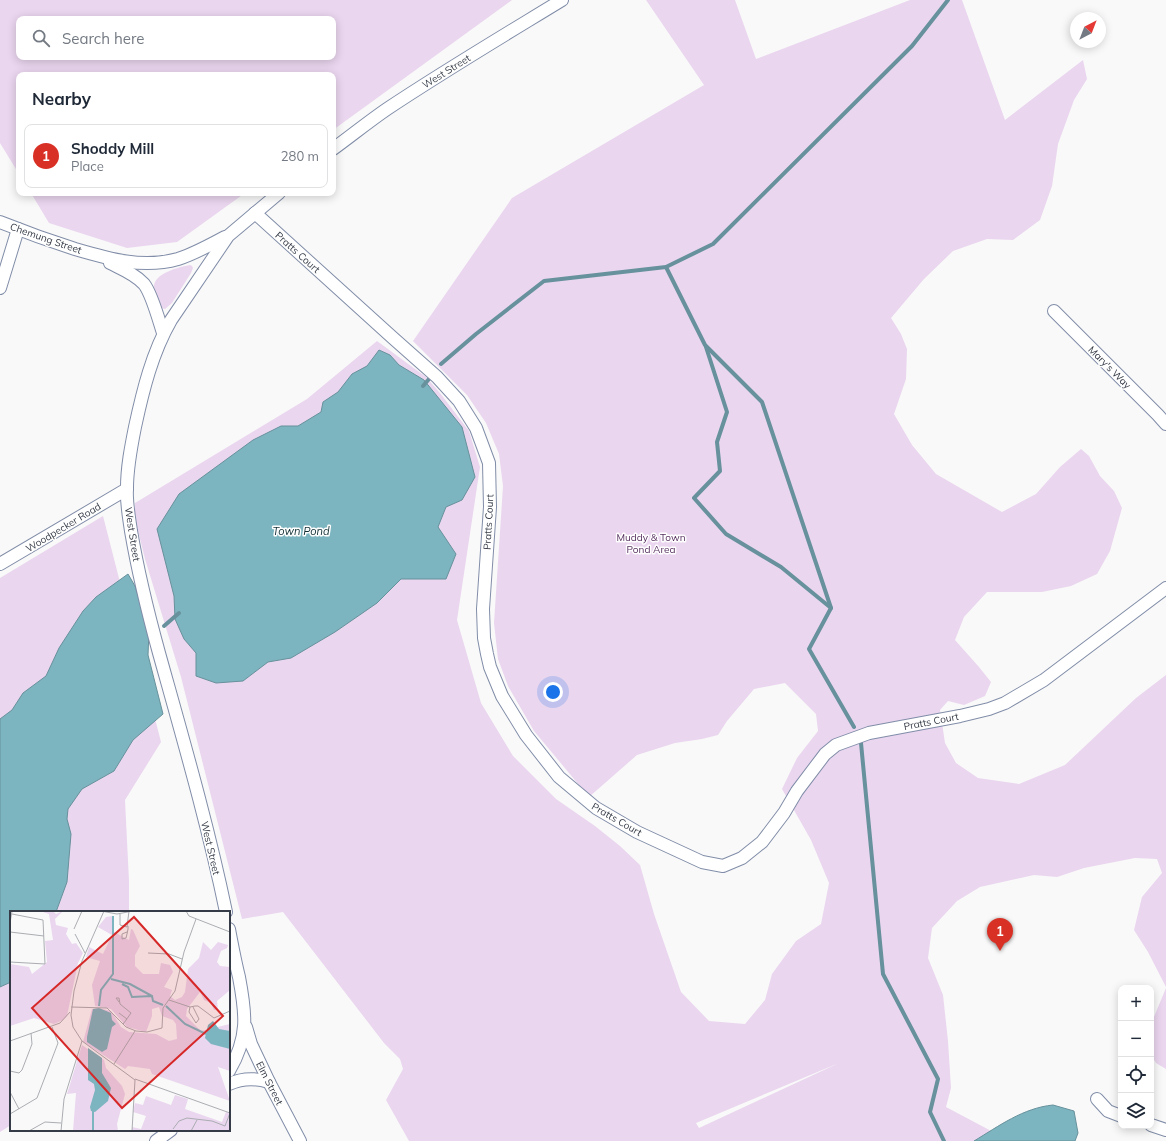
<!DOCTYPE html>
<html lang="en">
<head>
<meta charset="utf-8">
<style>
  :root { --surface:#fff; --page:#f6f6f7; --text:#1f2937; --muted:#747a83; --line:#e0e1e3; --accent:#d93025 }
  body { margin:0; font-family:Mulish,sans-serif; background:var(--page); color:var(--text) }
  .controls { position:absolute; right:12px; bottom:12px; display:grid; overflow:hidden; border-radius:8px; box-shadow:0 2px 10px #0003 }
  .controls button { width:36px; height:36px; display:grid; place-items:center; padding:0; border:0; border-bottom:1px solid var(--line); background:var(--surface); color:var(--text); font:20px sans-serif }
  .compass { position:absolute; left:1070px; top:12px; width:36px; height:36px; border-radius:50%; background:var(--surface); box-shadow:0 2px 10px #0003; rotate:42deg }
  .you { position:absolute; left:553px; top:692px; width:14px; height:14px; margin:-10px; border:3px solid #fff; border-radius:50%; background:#1a73e8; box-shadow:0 0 0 6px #1a73e833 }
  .badge { display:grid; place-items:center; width:26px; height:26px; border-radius:50%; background:var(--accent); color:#fff; font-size:13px; font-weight:700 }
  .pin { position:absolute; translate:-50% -33px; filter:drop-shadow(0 1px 2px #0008) }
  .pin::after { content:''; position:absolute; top:21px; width:14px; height:12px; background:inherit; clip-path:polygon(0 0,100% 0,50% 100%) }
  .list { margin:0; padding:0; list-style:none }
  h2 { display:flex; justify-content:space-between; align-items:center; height:52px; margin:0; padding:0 16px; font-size:17px }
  h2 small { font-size:13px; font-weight:400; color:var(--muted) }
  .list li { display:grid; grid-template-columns:26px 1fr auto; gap:12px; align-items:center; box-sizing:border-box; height:64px; margin:0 8px 8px; padding:0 8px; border:1px solid var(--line); border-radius:8px }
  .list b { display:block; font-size:15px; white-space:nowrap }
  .list p { margin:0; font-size:13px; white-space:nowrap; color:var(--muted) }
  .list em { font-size:13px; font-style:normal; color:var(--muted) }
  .icon { flex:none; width:22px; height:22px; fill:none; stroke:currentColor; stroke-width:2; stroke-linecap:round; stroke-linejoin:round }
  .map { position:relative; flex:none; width:1166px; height:1141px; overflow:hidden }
  .search { position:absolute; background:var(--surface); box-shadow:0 2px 10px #0003; left:16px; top:16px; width:320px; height:44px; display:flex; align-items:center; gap:10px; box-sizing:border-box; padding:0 14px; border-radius:8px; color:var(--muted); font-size:15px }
  .panel { position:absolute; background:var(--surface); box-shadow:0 2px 10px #0003; left:16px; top:72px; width:320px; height:124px; border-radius:8px }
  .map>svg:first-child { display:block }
  .green { fill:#ead6ef; fill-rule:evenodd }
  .water { fill:#7cb5c0; stroke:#67919c }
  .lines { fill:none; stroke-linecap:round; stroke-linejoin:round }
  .stream { stroke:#67919c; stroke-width:4 }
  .minor-casing { stroke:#818da8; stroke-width:14 }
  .minor { stroke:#fff; stroke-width:12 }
  .labels { text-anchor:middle; stroke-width:3; stroke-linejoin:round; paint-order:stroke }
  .street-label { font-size:10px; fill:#363c47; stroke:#fff }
  .park-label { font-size:10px; fill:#562f5f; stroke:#fff }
  .water-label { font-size:11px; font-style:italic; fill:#112f34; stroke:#fff }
  .inset-river { fill:none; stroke:#7cb5c0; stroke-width:2 }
  .inset-road { fill:none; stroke:#abadb2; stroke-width:1 }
  .view { fill:#d62828; fill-opacity:0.15; stroke:#d62828; stroke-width:2 }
  .inset-edge { fill:none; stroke:#363c47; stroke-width:2 }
</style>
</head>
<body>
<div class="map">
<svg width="1166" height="1141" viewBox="0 0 1166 1141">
  <rect width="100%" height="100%" fill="#f9f9f9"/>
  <!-- green -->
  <g class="green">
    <path d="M0,0h512l-179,130v-55h-314v99l-19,-31zM19,19h314v38h-314z"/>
    <path d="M646,0h89l21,59 154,-59h52l43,120 78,-60 4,19 -13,21 -16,44 -6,42 -12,34 -27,20 -26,-1 -34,12 -29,28 -33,39 10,16 6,15 -1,30 -12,35 18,31 24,29 66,38 34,-18 24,-27 21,-18 8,7 11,20 14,15 8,17 -12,43 -13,23 -26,12 -29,6h-55l-23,25 -9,23 24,27 12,15 -6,14 -21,9 -16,-4 -8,9 5,33 11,20 22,15 41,6 46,-19 71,-67 30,-23v312l-18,-35 -14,-22 8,-33 20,-24 -5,-14 -22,-1 -51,10 -27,9 -23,-2 -54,12 -23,14 -25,27 -4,30 15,37 5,46 3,47 -5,19 64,34h-601l-23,-41 17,-31 -3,-10 -16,-16 -101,-131 -41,7 -61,-242 -36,-118 -10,-40v-16l172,-104 70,-58 49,36 14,16 29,38 11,36 -23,153 24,83 32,53 43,43 39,27 25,20 20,19 14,49 27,78 28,29 36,3 20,-24 7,-26 24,-33 25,-17 8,-41 -18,-43 -29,-51 15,-31 21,-27 -2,-17 -31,-31 -31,6 -27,32 -9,14 -16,4 -27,4 -38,12 -48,42 -55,-66 -26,-45 -10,-27 -4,-36 9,-137 -4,-32 -13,-31 -19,-28 -54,-54 99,-143 192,-113zM839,1063l-140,65 -3,-5z"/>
    <polygon points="31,193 245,193 177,242 127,248 49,223"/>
    <path d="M190,265l2,1 1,2 -2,5 -19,30 -7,6 -4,-1c-2,-7 -7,-15 -7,-22 1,-13 25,-19 36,-21z"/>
    <polygon points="103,516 161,742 125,800 129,881 129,912 11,912 11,1125 0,1132 0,578"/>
    <polygon points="1166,988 1166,1069 1156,1063 1151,1055 1151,1024"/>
  </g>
  <!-- water -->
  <g class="water">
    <polygon points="379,350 390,355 399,365 424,380 462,427 475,477 462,500 446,507 438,527 456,554 446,579 401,579 377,603 335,632 291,658 268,662 243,681 216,683 196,676 196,653 184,639 175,619 174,596 157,529 179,494 253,440 281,426 298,426 321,412 323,402 338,392 352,374 367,366"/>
    <polygon points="128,574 135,586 149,630 148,655 163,714 133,740 114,771 82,789 68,809 67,819 71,834 67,882 56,912 11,912 11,982 0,987 0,719 12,710 23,693 46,676 59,648 83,611 96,597"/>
    <path d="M1053,1105l21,6 4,22 -3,8h-101c25,-15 49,-33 79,-36z"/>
  </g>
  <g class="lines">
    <!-- stream -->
    <g class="stream">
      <polyline points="666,267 705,345 762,402 831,608 809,649 854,727"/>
      <polyline points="706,347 727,412 717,442 720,471 694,498 726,534 781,567 831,608"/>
      <polyline points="441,364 476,334 544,281 666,267 713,244 912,46 948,0"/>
      <polyline points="423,386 429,379"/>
      <polyline points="164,626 179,613"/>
      <polyline points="861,743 883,974 938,1079 930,1112 944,1141"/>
    </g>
    <defs>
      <g id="minor">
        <path d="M333,149c18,-13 35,-27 54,-40 57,-38 116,-73 175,-109"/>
        <polyline points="255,213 393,338 437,377 459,401 476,428 489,463 490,507 483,609 484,638 487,654 490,667 502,696 526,735 559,777 596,808 637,832 702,862 723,866 742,858 762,842 784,813 797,791 825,754 836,745 869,733 960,716 989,709 1005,703 1044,680 1166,588"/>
        <path d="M0,222c25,10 50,19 75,27 34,10 68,20 103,10 16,-5 32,-14 47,-22"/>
        <path d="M110,263c12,6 25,11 34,21 8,10 15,37 19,49"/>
        <polyline points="0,288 18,229"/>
        <polyline points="1054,311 1158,415 1166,424"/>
        <polyline points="0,564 127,489"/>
        <path d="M226,912c-18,-87 -43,-173 -67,-259 -11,-40 -21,-81 -28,-122 -2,-14 -5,-29 -4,-43 0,-21 4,-41 8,-61 8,-37 17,-74 36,-107l57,-84 51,-43"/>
        <path d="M229,929c3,16 6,32 10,48 7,37 10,60 -10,94"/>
        <polyline points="246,1027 251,1044 269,1082 300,1141"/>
        <path d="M229,1084c13,-6 27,-6 40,-2"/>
        <polyline points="1097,1099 1108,1111 1121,1116"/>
        <polyline points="1151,1125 1166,1130"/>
        <polyline points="156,1141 171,1130"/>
      </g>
    </defs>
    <!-- minor casing -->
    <use href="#minor" class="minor-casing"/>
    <!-- minor -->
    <use href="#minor" class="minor"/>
  </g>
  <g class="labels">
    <!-- street labels -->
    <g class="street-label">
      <text transform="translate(446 71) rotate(-32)" y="4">West Street</text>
      <text transform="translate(46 238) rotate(19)" y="4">Chemung Street</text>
      <text transform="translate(298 252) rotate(42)" y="4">Pratts Court</text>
      <text transform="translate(1110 367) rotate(45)" y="4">Mary's Way</text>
      <text transform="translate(488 522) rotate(-87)" y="4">Pratts Court</text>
      <text transform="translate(63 527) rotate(-31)" y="4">Woodpecker Road</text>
      <text transform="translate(133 534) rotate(81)" y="4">West Street</text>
      <text transform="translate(931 721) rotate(-11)" y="4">Pratts Court</text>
      <text transform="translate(617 819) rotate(30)" y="4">Pratts Court</text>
      <text transform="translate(211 848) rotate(77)" y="4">West Street</text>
      <text transform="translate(270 1083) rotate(63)" y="4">Elm Street</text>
    </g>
    <!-- park labels -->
    <g class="park-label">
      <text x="651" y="541">Muddy &amp; Town<tspan x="651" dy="12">Pond Area</tspan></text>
    </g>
    <!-- water labels -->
    <g class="water-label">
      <text x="301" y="535">Town Pond</text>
    </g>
  </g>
  <!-- overview -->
  <g transform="translate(10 911)">
    <rect width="220" height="220" fill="#f9f9f9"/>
    <path d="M30,0h13l3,3 7,-3 -8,8 1,6 12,3 -2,6 6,10 4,-1 7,10 -5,10 -11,53 -4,4 -9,4 -20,-6 -24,8v-62l19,3 3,7 15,-12 -2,-21 8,-1 -4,-26zM103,5l1,16 15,8 2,-11 2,1 7,16 -5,9v11l8,8h16l2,-11 9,2 3,7 -9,15 8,3 -2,6 5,4 7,-3 3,-5 3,-23 11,-11 4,-16 8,8 7,-8 10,3 -1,3 -6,3 -4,11 3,4 10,1v23l-13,11 1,9h-4l-3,-7 -7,-3 -4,-8 -13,17 -1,7 15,15 29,-7v47l-12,-4 12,34 -78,-27 -2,-5 -22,-3 -3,3 -42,-27 9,-33 7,-1 12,3 10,16 8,5 27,2 13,7 8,-2 -1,-15 -3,-4 -11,-4 -3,-9 -7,2v7l-6,16 -19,-5 -16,-18 -16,-3 -3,-21 8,-24 -14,-4 3,-10 14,7 9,-19 -14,-8 8,-10zM72,134l22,15 2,8 16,18 3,8 -8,30 1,7h-45l3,-38 -9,1zM165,184l13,4 -3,10 37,13 4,-10 4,2v17h-98v-4l9,2 5,-13 -13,-4 2,-9 8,2 3,-9 25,9z" fill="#ead6ef"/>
    <path d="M89,97l12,5 1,7 4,4 -4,3 -5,22 -5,3 -15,-10v-5l6,-28zM203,110l6,8 11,2v18l-19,-5 -6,-6 3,-13zM78,137l14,10v15l9,15 -3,13 -13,11 -4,-1 -1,-4 5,-17 -1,-6 -6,-4z" fill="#7cb5c0"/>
    <path class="inset-river" d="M101,68l19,5 22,12 1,5 10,4M112,73l6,3 4,10 20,-1M89,95l2,-16 12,-16v-58M156,95l19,18 21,10M83,220v-20"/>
    <path class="inset-road" d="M91,0l16,3 16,-3M94,0l-22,50 -8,30 -3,24 2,12 9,14 53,39 -3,51M176,0l3,5 41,16M110,3v11l7,2 2,-16M0,12l2,-12M64,18l8,-18M0,21l34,4M117,21l-5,2v5l4,-1 1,-4 1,-5v-3M65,23l10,19M138,42l21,1 13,5M0,51l35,2 -2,-44 -31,-6M159,89l21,7M109,91l-3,-4h3l1,6 11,9 -5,7M61,96l36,1 19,19 10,4 11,1 15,-4 1,-20 12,-17 9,-39 12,-33M183,96l6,12 -3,4 -7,-11 1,-5 5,-1h3l16,12 16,-7M109,102l8,6 -4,5M0,130l50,-18 10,-11M104,153l21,-33M0,160l9,2 3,-3 10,-26 -1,-11M125,168l95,34M0,181l9,17M0,203l27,-16 21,-55 -6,-16M163,218l6,-8 8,-3 25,3 13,5 5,-13M19,220l16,-9 16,1M51,220l3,-32 18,-58M181,220l6,-11"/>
    <path class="view" d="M124,6l89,99 -101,92 -90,-100z"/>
    <rect width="220" height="220" class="inset-edge"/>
  </g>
</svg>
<div class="controls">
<button>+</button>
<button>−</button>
<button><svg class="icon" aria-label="locate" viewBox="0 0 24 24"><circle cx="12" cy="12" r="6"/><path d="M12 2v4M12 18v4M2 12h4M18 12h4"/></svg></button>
<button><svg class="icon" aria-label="layers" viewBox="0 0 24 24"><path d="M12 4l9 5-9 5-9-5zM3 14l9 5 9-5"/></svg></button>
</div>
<svg class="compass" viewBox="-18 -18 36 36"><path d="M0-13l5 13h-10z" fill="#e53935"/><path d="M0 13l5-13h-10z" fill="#747a83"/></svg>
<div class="you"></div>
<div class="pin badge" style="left:1000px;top:951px">1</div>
<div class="search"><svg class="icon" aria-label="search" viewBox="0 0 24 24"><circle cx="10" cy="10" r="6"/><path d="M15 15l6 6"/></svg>Search here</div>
<section class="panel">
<h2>Nearby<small></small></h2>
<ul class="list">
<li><span class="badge">1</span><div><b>Shoddy Mill</b><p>Place</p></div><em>280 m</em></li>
</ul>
</section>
</div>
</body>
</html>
